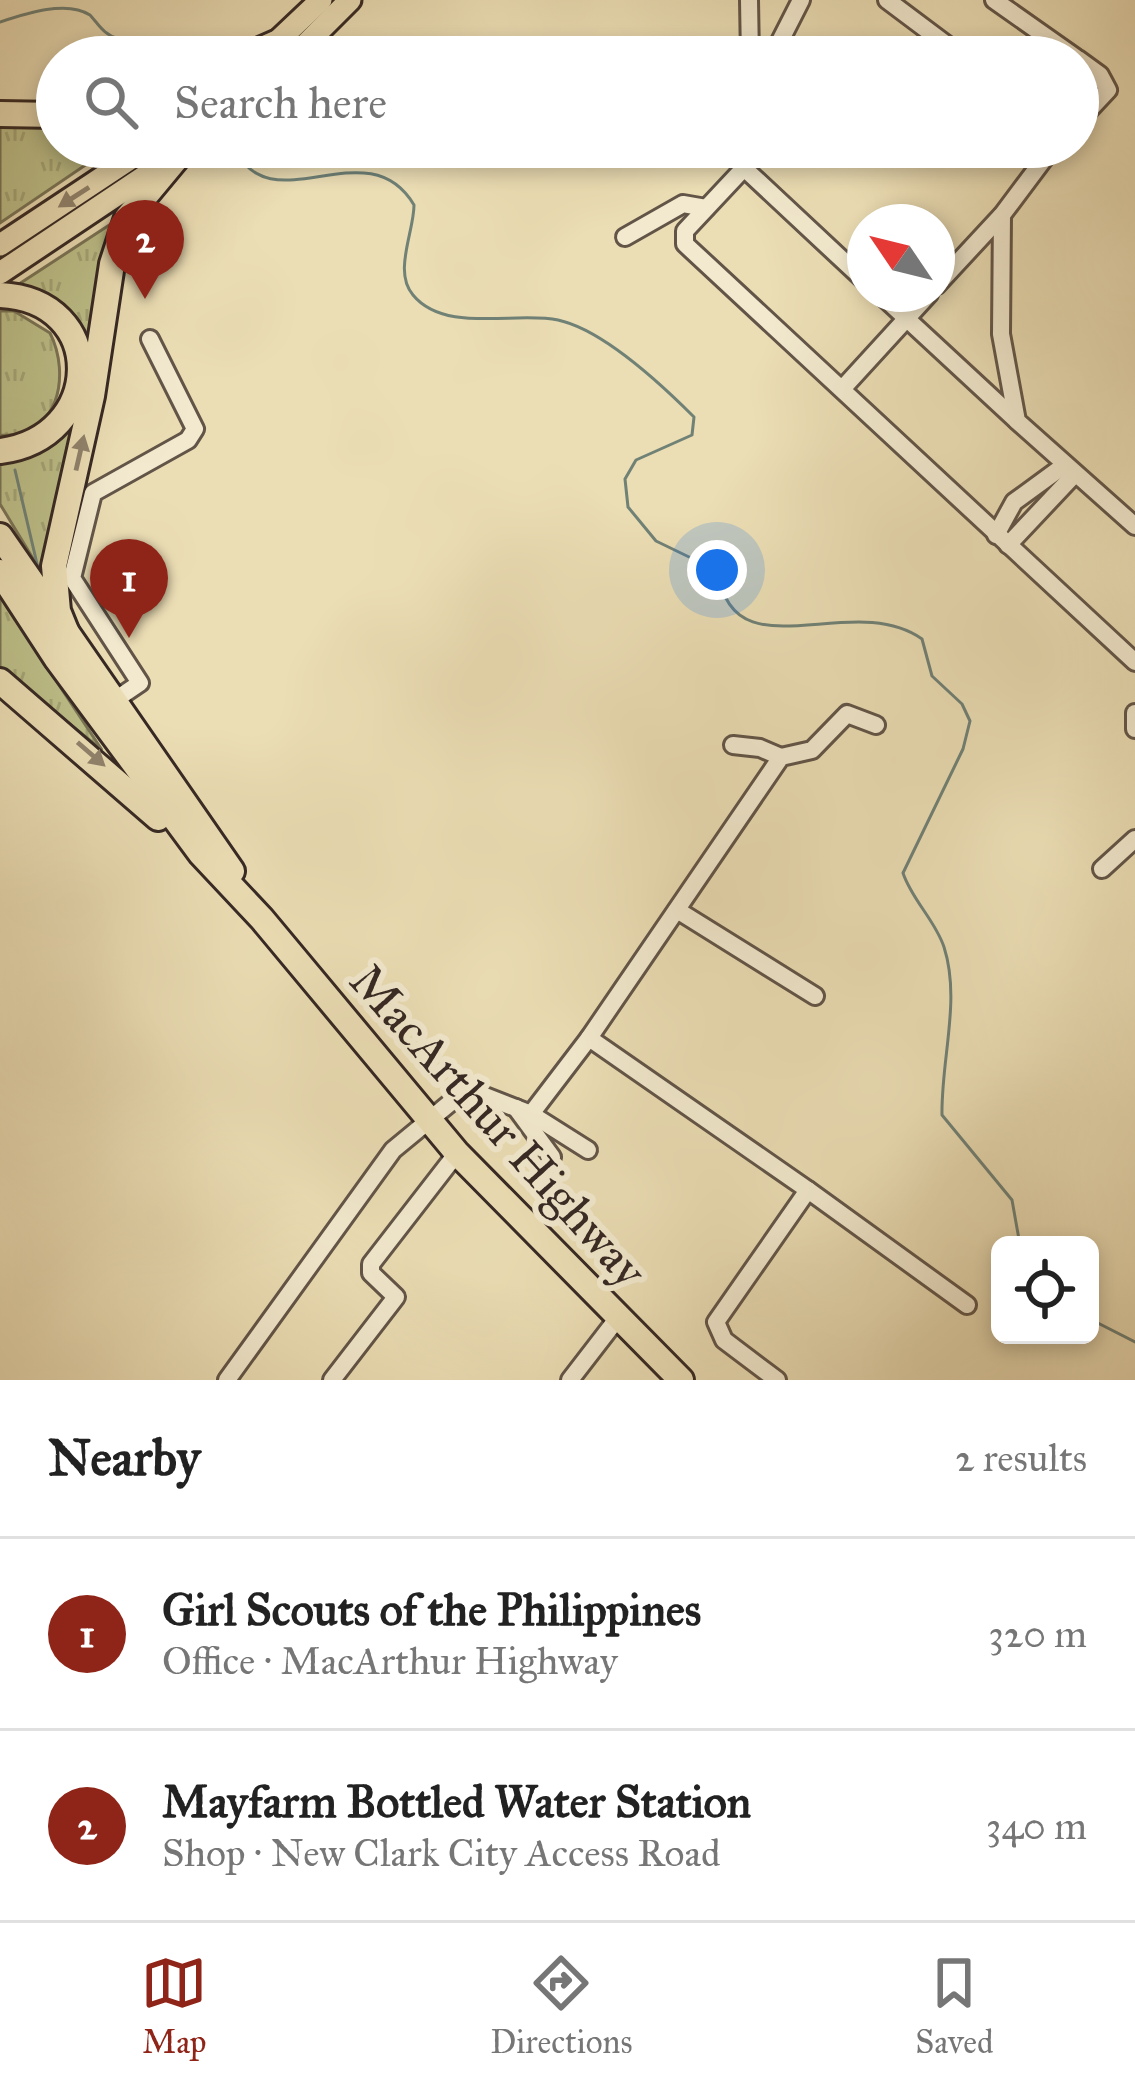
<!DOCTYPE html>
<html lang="en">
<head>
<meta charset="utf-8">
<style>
  :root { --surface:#fff; --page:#f6f6f6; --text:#222; --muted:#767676; --line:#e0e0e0; --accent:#8f2418 }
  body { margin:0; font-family:"IM FELL Great Primer",serif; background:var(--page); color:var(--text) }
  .controls { position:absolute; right:36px; bottom:36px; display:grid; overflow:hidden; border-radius:18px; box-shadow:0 6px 18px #0003 }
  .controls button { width:108px; height:108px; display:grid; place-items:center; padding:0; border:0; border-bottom:3px solid var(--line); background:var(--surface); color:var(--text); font:60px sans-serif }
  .compass { position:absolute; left:847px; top:204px; width:108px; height:108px; border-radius:50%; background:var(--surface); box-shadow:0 6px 18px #0003; rotate:305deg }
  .you { position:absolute; left:717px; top:570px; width:42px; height:42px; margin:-30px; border:9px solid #fff; border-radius:50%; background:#1a73e8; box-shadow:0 0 0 18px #1a73e833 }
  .badge { display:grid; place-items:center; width:78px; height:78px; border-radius:50%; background:var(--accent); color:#fff; font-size:39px; font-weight:700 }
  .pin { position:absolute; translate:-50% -99px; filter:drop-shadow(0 3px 6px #0008) }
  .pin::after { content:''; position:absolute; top:63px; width:42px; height:36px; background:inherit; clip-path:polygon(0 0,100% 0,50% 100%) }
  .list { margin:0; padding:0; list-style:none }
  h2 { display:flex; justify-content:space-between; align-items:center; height:156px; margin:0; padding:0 48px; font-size:51px }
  h2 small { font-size:39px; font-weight:400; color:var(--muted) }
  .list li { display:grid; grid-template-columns:78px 1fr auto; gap:36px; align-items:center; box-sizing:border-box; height:192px; padding:0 48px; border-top:3px solid var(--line) }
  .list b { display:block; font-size:45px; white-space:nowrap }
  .list p { margin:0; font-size:39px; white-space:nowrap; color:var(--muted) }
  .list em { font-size:39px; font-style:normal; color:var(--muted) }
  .icon { flex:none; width:66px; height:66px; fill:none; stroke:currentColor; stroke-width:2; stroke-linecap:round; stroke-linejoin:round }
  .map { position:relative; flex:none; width:1135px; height:1380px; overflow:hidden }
  .search { position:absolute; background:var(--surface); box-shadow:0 6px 18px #0003; left:36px; right:36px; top:36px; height:132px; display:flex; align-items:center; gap:30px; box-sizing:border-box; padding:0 42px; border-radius:66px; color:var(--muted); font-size:45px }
  .sheet { height:540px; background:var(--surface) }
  nav { display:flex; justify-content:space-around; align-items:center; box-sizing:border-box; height:168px; border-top:3px solid var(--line); background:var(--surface); font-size:33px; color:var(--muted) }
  nav a { display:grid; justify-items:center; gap:6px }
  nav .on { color:var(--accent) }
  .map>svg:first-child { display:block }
  .grass { fill:url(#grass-tufts); stroke:#797456; stroke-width:3 }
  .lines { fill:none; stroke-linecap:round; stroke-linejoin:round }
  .stream { stroke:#708176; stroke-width:3 }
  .minor-casing { stroke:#625548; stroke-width:22 }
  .major-casing { stroke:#352824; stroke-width:27 }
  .highway-casing { stroke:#352824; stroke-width:30 }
  .minor { stroke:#f2e9ce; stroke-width:16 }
  .major { stroke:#ebddb4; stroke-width:21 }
  .highway { stroke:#ebddb4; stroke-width:24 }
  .oneway { fill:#90826c }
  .labels { text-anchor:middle; stroke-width:12; stroke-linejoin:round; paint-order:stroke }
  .street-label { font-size:48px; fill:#352824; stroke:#f2e9ce }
</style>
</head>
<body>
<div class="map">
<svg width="1135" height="1380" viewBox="0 0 1135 1380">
  <defs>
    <pattern id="grass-tufts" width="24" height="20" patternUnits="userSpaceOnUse" patternTransform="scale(3)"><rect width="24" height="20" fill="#bdbf89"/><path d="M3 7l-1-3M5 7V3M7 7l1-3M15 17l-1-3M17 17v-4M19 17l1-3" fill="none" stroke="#a3a476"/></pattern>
  </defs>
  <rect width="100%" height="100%" fill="#ebddb4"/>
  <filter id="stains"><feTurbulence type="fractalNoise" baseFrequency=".00167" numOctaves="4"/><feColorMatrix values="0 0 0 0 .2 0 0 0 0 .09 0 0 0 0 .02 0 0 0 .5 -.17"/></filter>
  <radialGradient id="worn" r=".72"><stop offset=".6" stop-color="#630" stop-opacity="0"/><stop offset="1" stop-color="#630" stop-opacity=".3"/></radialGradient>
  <!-- grass -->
  <g class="grass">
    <polygon points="0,123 57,124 57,147 112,147 0,223"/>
    <path d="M120,218l-77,357 -43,-71v-41c38,-6 63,-20 78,-57l-18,-101 -18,-14 -26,-5z"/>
    <path d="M0,311h14l36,22c21,42 9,106 -50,102z"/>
    <polygon points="0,596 102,750 0,668"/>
  </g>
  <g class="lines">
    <!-- stream -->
    <g class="stream">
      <path d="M0,22c27,-9 67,-22 90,-7 9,10 14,20 29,24 21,5 35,3 53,18"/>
      <path d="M234,147c36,80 133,-21 180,58 0,27 -21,67 -1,90 32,39 103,16 145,25 46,10 103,64 136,97l-2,18 -56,25 -11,19 3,28 28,34 62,30c14,105 133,18 204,68l10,37 30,28 8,17 -7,28 -60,124c9,27 32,47 41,74 17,53 -3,112 -2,168l70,85 8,45"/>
      <polyline points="15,470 38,568"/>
      <polyline points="1090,1319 1135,1342"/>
    </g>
    <defs>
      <g id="minor">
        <polyline points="749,0 750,57"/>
        <polyline points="887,0 963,57"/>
        <polyline points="994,0 1075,57"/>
        <polyline points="772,57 801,0"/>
        <polyline points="1078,59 1100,75 1108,90 1078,122"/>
        <polyline points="748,147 744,168 685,231 685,244 1135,662"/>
        <polyline points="1053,147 1002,215 1001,334 1017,421 1135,526"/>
        <polyline points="744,168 865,281"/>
        <polyline points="625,237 683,204 706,208"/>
        <polyline points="937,285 1001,216"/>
        <polyline points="880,294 1016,420"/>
        <polyline points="843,388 929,294"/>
        <polyline points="996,535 1014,502 1062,467"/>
        <polyline points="1008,545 1073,476"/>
        <polyline points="112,702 140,683 72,578 93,493 188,440 195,429 150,339"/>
        <polyline points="1135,713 1135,729"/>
        <polyline points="733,745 760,748 781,757"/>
        <polyline points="1102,869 1135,839"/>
        <polyline points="677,910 815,996"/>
        <polyline points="516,1108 552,1157"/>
        <polyline points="531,1114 588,1150"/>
        <polyline points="808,1190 967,1305"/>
        <polyline points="227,1380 393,1150 467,1089 531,1114 589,1038"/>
        <polyline points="332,1380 396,1297 371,1273 371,1264 457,1153"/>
        <polyline points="570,1380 617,1319"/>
        <polyline points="777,1380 724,1340 716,1322 808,1190 589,1038 781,757 812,750 847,714 876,725"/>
      </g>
      <g id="major">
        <polyline points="265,53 321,0"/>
        <polyline points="293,57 350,0"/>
        <polyline points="0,245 148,147"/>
        <polyline points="0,273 169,160"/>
      </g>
      <g id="highway">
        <polyline points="244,57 276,43"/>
        <polyline points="0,114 57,115"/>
        <path d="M0,295c109,5 104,143 0,156"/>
        <polyline points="0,536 232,871"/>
        <polyline points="0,572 56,658 201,854 262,919 457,1153 681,1380"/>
        <polyline points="73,648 58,611 54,566 92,396 112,264 127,218 186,147"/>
        <polyline points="0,681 158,818"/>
      </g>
    </defs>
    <!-- minor casing -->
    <use href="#minor" class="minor-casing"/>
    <!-- major casing -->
    <use href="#major" class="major-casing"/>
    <!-- highway casing -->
    <use href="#highway" class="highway-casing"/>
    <!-- minor -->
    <use href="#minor" class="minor"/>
    <!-- major -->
    <use href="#major" class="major"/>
    <!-- highway -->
    <use href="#highway" class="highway"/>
  </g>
  <!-- one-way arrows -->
  <defs><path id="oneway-solid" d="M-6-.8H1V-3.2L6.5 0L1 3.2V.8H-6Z" transform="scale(3)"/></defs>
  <g class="oneway">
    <use href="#oneway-solid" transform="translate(74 197) rotate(147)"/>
    <use href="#oneway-solid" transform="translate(80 453) rotate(-77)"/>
    <use href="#oneway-solid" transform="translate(91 754) rotate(41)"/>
  </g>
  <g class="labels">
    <!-- street labels -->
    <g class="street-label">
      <text transform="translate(499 1125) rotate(48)" y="17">MacArthur Highway</text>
    </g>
  </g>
  <rect width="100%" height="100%" filter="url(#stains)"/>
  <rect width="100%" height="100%" fill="url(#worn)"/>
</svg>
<div class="controls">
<button><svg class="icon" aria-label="locate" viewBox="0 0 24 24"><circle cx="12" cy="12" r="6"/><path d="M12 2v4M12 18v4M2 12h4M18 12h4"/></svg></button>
</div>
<svg class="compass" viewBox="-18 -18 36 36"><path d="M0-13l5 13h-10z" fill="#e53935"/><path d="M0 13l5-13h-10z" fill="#767676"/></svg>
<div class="you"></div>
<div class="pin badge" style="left:129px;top:638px">1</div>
<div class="pin badge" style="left:145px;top:299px">2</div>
<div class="search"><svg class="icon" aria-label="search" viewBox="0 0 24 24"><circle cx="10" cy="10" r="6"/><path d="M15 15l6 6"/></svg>Search here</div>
</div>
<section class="sheet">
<h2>Nearby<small>2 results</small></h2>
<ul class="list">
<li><span class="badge">1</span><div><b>Girl Scouts of the Philippines</b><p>Office · MacArthur Highway</p></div><em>320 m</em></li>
<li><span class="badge">2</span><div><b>Mayfarm Bottled Water Station</b><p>Shop · New Clark City Access Road</p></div><em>340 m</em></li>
</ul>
</section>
<nav>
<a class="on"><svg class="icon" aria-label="map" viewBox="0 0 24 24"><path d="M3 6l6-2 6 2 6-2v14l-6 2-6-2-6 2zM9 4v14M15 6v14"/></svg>Map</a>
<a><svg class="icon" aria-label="directions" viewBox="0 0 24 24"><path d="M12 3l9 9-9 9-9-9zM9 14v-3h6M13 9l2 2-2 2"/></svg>Directions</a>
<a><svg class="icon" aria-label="saved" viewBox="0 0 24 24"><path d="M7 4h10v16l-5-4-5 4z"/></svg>Saved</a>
</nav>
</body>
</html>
